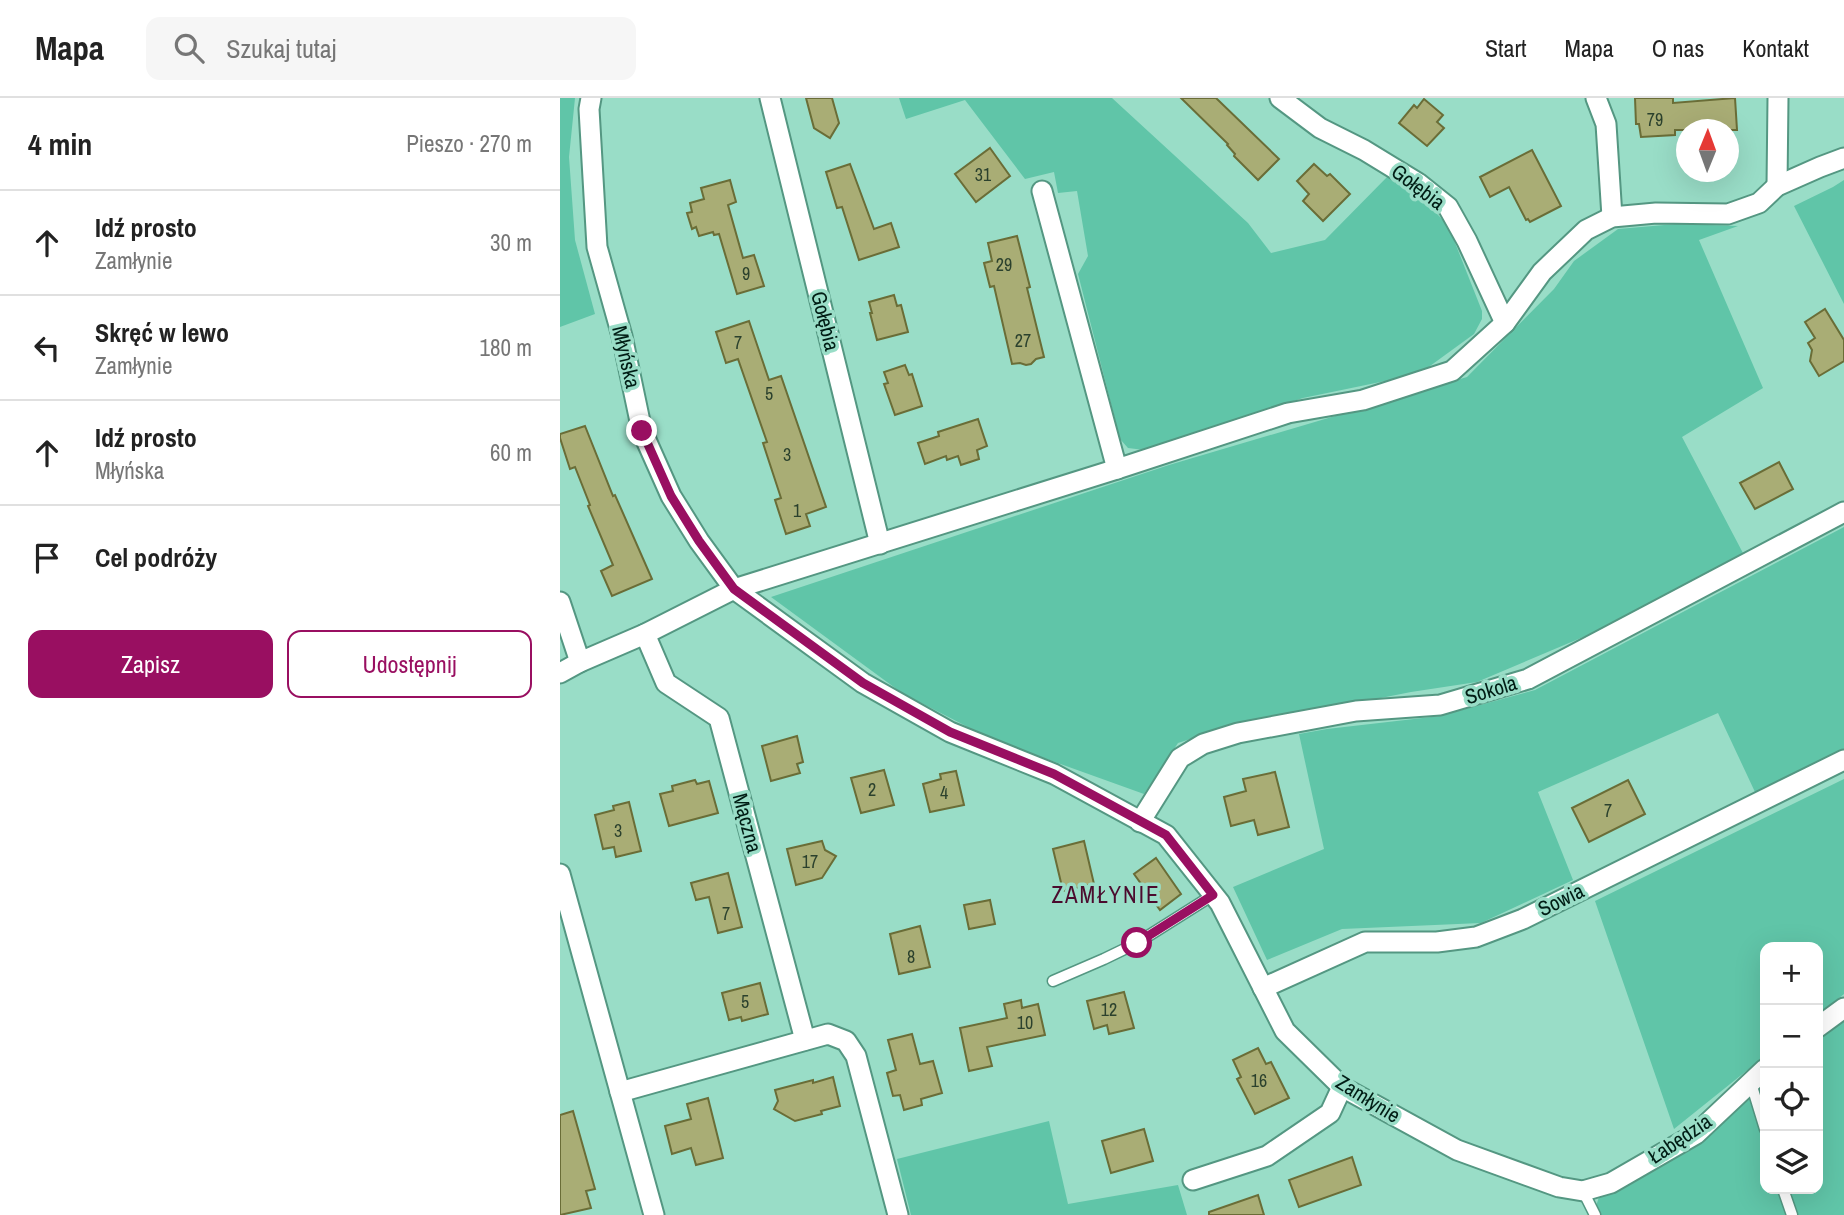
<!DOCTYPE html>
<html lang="pl">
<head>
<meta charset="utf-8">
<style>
  :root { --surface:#fff; --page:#f6f6f6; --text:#222; --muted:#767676; --line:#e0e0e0; --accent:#990f61 }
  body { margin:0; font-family:"Archivo Narrow",sans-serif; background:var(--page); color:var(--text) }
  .controls { position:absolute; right:21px; bottom:21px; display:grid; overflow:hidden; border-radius:14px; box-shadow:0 7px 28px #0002 }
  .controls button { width:63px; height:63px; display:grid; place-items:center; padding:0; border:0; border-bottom:2px solid var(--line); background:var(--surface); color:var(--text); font:35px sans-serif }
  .compass { position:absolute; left:1116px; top:21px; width:63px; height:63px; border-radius:50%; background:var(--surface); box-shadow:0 7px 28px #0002; rotate:1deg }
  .stop { position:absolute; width:21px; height:21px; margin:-16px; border:5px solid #990f61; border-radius:50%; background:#fff }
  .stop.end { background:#990f61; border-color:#fff; box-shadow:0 2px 7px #0008 }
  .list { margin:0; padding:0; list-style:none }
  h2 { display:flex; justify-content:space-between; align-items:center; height:91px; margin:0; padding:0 28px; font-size:30px }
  h2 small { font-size:23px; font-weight:400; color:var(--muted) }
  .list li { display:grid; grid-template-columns:46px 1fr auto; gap:21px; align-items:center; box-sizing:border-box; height:105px; padding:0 28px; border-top:2px solid var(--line) }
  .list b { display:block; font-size:26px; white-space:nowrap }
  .list p { margin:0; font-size:23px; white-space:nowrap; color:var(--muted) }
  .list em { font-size:23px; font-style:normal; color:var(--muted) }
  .actions { display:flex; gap:14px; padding:21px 28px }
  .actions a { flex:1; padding:16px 0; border:2px solid var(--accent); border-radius:14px; text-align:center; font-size:24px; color:var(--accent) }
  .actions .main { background:var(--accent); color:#fff }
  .icon { flex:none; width:38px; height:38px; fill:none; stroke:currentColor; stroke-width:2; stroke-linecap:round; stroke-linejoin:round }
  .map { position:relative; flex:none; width:1284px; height:1117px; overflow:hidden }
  header { display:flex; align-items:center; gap:42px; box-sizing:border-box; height:98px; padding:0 35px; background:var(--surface); border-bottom:2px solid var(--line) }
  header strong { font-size:33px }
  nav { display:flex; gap:38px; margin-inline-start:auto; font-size:24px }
  .search { width:490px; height:63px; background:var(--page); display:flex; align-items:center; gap:18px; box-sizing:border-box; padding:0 24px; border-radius:14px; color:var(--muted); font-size:26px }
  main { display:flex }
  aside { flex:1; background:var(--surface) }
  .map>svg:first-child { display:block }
  .green { fill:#60c5a8 }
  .building { fill:#a9ad75; stroke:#6a6d37; stroke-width:2 }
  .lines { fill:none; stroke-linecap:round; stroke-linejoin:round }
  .lane-casing { stroke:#549782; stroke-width:13 }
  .street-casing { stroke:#549782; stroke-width:23 }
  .lane { stroke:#fff; stroke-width:10 }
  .street { stroke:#fff; stroke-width:19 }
  .route { stroke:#990f61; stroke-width:9 }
  .labels { text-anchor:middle; stroke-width:7; stroke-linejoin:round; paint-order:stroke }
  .number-label { font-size:18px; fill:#2b412d }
  .street-label { font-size:21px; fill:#011d15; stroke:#99ddc7 }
  .neighbourhood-label { font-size:23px; letter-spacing:2px; fill:#4b0b2e; stroke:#99ddc7 }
</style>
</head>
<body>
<header>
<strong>Mapa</strong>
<div class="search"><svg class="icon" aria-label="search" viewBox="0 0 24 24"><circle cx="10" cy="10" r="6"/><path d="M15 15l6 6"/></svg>Szukaj tutaj</div>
<nav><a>Start</a><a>Mapa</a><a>O nas</a><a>Kontakt</a></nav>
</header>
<main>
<aside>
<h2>4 min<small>Pieszo · 270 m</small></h2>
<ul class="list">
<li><svg class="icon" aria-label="ahead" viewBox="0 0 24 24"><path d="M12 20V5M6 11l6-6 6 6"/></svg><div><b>Idź prosto</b><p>Zamłynie</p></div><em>30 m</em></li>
<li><svg class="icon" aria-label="left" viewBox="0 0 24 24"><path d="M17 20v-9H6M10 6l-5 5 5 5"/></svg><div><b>Skręć w lewo</b><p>Zamłynie</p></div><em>180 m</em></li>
<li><svg class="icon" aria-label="ahead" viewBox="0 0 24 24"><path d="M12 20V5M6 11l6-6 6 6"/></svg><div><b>Idź prosto</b><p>Młyńska</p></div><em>60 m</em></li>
<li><svg class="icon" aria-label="arrive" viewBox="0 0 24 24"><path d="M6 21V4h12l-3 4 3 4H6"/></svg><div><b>Cel podróży</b></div></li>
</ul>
<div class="actions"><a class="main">Zapisz</a><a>Udostępnij</a></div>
</aside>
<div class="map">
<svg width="1284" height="1117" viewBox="0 0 1284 1117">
  <rect width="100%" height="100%" fill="#99ddc7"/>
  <!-- green -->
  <g class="green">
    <polygon points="0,0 15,0 9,59 15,142 35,216 0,229"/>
    <polygon points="339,0 552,0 688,125 711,155 765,142 830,76 860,99 888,127 922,213 922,221 914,236 859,276 743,300 584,352 568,350 560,341 518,176 528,158 517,93 498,95 494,74 465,81 405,2 346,21"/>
    <polygon points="1284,82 1284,206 1234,108 1273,89"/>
    <polygon points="1116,126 1178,128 1139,142 1203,290 1122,339 1184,457 1035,534 917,584 851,594 655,633 618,645 584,696 431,641 342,595 211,499 609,367 907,279 994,191 1014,163 1058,131"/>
    <polygon points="1284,429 1284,651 1195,694 1158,615 978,694 1013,782 921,825 782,831 707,862 673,789 764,751 739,636 767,631 880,618 975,592"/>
    <polygon points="1284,681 1284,896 1258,917 1258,849 1205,849 1205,958 1114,1031 1035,803"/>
    <polygon points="1284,917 1284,1117 1033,1117 1040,1096 1142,1044 1205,987 1205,1091 1258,1091 1258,941"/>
    <polygon points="489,1023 508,1106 618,1087 627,1117 351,1117 337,1061"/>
  </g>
  <!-- building -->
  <g class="building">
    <polygon points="246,0 272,0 279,25 270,40 254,30"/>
    <polygon points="621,0 656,0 719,61 698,82 674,58 675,56 667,47 668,46"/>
    <polygon points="1075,0 1113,0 1113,5 1175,0 1177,32 1115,32 1115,37 1081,39 1079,26 1076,26"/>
    <polygon points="864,1 883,17 877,24 884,30 867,48 839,25 854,7 857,10"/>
    <polygon points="430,50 450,78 416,104 395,76"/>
    <polygon points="972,52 1001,108 970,124 968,121 966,122 949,89 930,99 920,79"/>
    <polygon points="290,66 314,131 331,125 339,149 299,162 282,109 277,110 266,74"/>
    <polygon points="754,66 767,78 770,76 790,96 763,123 743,103 749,96 737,83"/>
    <polygon points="170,82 176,104 168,107 183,160 194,157 204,188 177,196 159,136 154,137 153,134 139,138 136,129 132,131 127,115 132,114 130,105 144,101 141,90"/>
    <polygon points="457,138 470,189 467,190 484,259 476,261 471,266 466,267 460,265 452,266 434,188 430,189 424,165 432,163 428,145"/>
    <polygon points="334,197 337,208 341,207 348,234 317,242 310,215 312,215 309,204"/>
    <polygon points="1265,211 1284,242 1284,263 1259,278 1250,263 1252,252 1248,245 1255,240 1245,224"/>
    <polygon points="189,223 209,282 221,278 266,409 246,416 250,428 226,436 215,402 221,400 203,345 207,344 178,261 166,265 156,234"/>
    <polygon points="345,267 349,277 352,276 362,308 335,317 324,286 328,285 324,274"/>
    <polygon points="418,321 427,348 417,352 419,361 401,367 398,358 387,362 386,358 365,366 358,345 379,338 378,334"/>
    <polygon points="25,328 53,398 55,397 92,481 52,498 41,473 53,467 28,408 30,407 15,369 10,371 0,340 0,336"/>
    <polygon points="1219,364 1233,391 1195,411 1180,385"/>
    <polygon points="237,638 243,664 237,666 240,675 211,683 202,648"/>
    <polygon points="324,672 334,707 301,715 291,680"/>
    <polygon points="396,673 404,707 370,714 363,686 381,681 380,676"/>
    <polygon points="715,674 729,729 698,737 694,722 671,728 664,699 686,693 683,681"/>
    <polygon points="135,682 137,686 149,683 158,715 109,728 100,696 113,693 112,688"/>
    <polygon points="1068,682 1085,716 1029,744 1012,710"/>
    <polygon points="69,704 81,753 56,759 54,749 43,751 35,717 54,712 53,708"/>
    <polygon points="262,743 265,752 276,758 262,780 236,787 227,751"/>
    <polygon points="524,743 534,786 503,793 493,751"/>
    <polygon points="596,760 621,796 600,812 574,776"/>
    <polygon points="168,775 182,829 158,835 149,799 136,802 131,785"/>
    <polygon points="430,802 435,826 409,831 404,807"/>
    <polygon points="360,828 370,869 339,876 330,836"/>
    <polygon points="200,885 208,916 182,923 181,919 169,922 162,895"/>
    <polygon points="564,894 574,930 549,936 547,927 534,931 527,903"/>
    <polygon points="461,902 462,910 478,906 485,937 427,949 432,968 409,973 400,930 447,920 444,906"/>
    <polygon points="352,936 360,966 373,963 382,995 361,1001 362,1007 344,1012 340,997 333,998 327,975 336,972 328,942"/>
    <polygon points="698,950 706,966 711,964 729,1000 695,1016 677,981 681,979 673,962"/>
    <polygon points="273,979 280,1008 261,1013 262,1016 235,1023 214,1011 218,1003 215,992 253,982 253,985"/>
    <polygon points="148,1000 163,1060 136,1067 131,1050 112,1056 105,1028 131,1021 127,1006"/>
    <polygon points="13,1013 35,1091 26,1093 31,1110 0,1117 0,1017"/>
    <polygon points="584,1031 593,1063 551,1075 542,1043"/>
    <polygon points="792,1059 801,1087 739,1109 729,1082"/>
    <polygon points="698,1097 704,1117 649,1117 649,1114"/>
  </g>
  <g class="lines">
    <defs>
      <g id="lane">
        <polyline points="493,883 544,861 577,845 653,797"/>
        <polyline points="1191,985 1205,1031"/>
        <polyline points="1223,1091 1232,1117"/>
        <polyline points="1023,1093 1035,1117"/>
      </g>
      <g id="street">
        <polyline points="31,0 29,11 37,149 62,238 82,333 111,398 139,443 174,491 303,585 390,634 494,676 606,737 660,805 725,933 782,989 897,1052 999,1089 1023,1093 1051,1085 1136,1036 1205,971"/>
        <polyline points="210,0 320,446"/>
        <polyline points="720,0 760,30 804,52 858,85 888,109 907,143 945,225"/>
        <polyline points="1036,0 1046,26 1052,119"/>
        <polyline points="1217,88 1218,0"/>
        <polyline points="482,93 557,371"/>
        <polyline points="0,504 20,564"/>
        <polyline points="85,536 106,585 159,620 245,942"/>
        <polyline points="0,575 20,564 85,536 174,491 557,371 728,315 803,302 892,273 945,225 982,174 1026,132 1052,119 1096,115 1168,116 1199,105 1217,88 1260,69 1284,60"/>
        <polyline points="580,724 620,660 643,646 678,635 796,613 880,607 968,581 1284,414"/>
        <polyline points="0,776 94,1117"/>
        <polyline points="703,890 805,844 877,844 916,839 963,821 1284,662"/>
        <polyline points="1258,929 1284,910"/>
        <polyline points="60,994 268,936 286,943 296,958 338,1117"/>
        <polyline points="633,1082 707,1058 770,1015 782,989"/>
      </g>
    </defs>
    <!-- lane casing -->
    <use href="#lane" class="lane-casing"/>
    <!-- street casing -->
    <use href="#street" class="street-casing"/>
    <!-- lane -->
    <use href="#lane" class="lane"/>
    <!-- street -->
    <use href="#street" class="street"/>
  </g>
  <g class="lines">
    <!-- route -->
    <polyline class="route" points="82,333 111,398 139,443 174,491 303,585 390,634 494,676 606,737 653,797 577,845"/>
  </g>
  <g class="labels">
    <!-- number labels -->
    <g class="number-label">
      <text x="1095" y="28">79</text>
      <text x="423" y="83">31</text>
      <text x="444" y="173">29</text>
      <text x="186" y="182">9</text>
      <text x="463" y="249">27</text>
      <text x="178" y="251">7</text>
      <text x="209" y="302">5</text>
      <text x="227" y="363">3</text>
      <text x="237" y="419">1</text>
      <text x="312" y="698">2</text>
      <text x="384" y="701">4</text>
      <text x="1048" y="719">7</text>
      <text x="58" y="739">3</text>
      <text x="250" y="770">17</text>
      <text x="166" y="822">7</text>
      <text x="351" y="865">8</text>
      <text x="185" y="910">5</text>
      <text x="549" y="918">12</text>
      <text x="465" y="931">10</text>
      <text x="699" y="989">16</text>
    </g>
    <!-- street labels -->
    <g class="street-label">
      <text transform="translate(858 89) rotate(37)" y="7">Gołębia</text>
      <text transform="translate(265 223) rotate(76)" y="7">Gołębia</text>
      <text transform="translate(66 259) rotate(77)" y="7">Młyńska</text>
      <text transform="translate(931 592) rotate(-17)" y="7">Sokola</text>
      <text transform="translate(187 725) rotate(75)" y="7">Mączna</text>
      <text transform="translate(1001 802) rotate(-26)" y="7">Sowia</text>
      <text transform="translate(808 1001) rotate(32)" y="7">Zamłynie</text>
      <text transform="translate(1120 1041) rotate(-34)" y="7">Łabędzia</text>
    </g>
    <!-- neighbourhood labels -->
    <g class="neighbourhood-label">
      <text x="546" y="805">ZAMŁYNIE</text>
    </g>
  </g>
</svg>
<div class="controls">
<button>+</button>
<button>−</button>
<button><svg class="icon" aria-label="locate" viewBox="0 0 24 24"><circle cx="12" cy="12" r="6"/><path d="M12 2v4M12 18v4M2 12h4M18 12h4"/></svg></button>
<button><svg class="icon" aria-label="layers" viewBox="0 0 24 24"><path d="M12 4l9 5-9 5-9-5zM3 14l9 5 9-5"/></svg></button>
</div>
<svg class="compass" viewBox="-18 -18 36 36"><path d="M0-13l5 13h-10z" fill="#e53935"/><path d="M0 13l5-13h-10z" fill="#767676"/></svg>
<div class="stop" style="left:577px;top:845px"></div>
<div class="stop end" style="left:82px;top:333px"></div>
</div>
</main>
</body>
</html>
